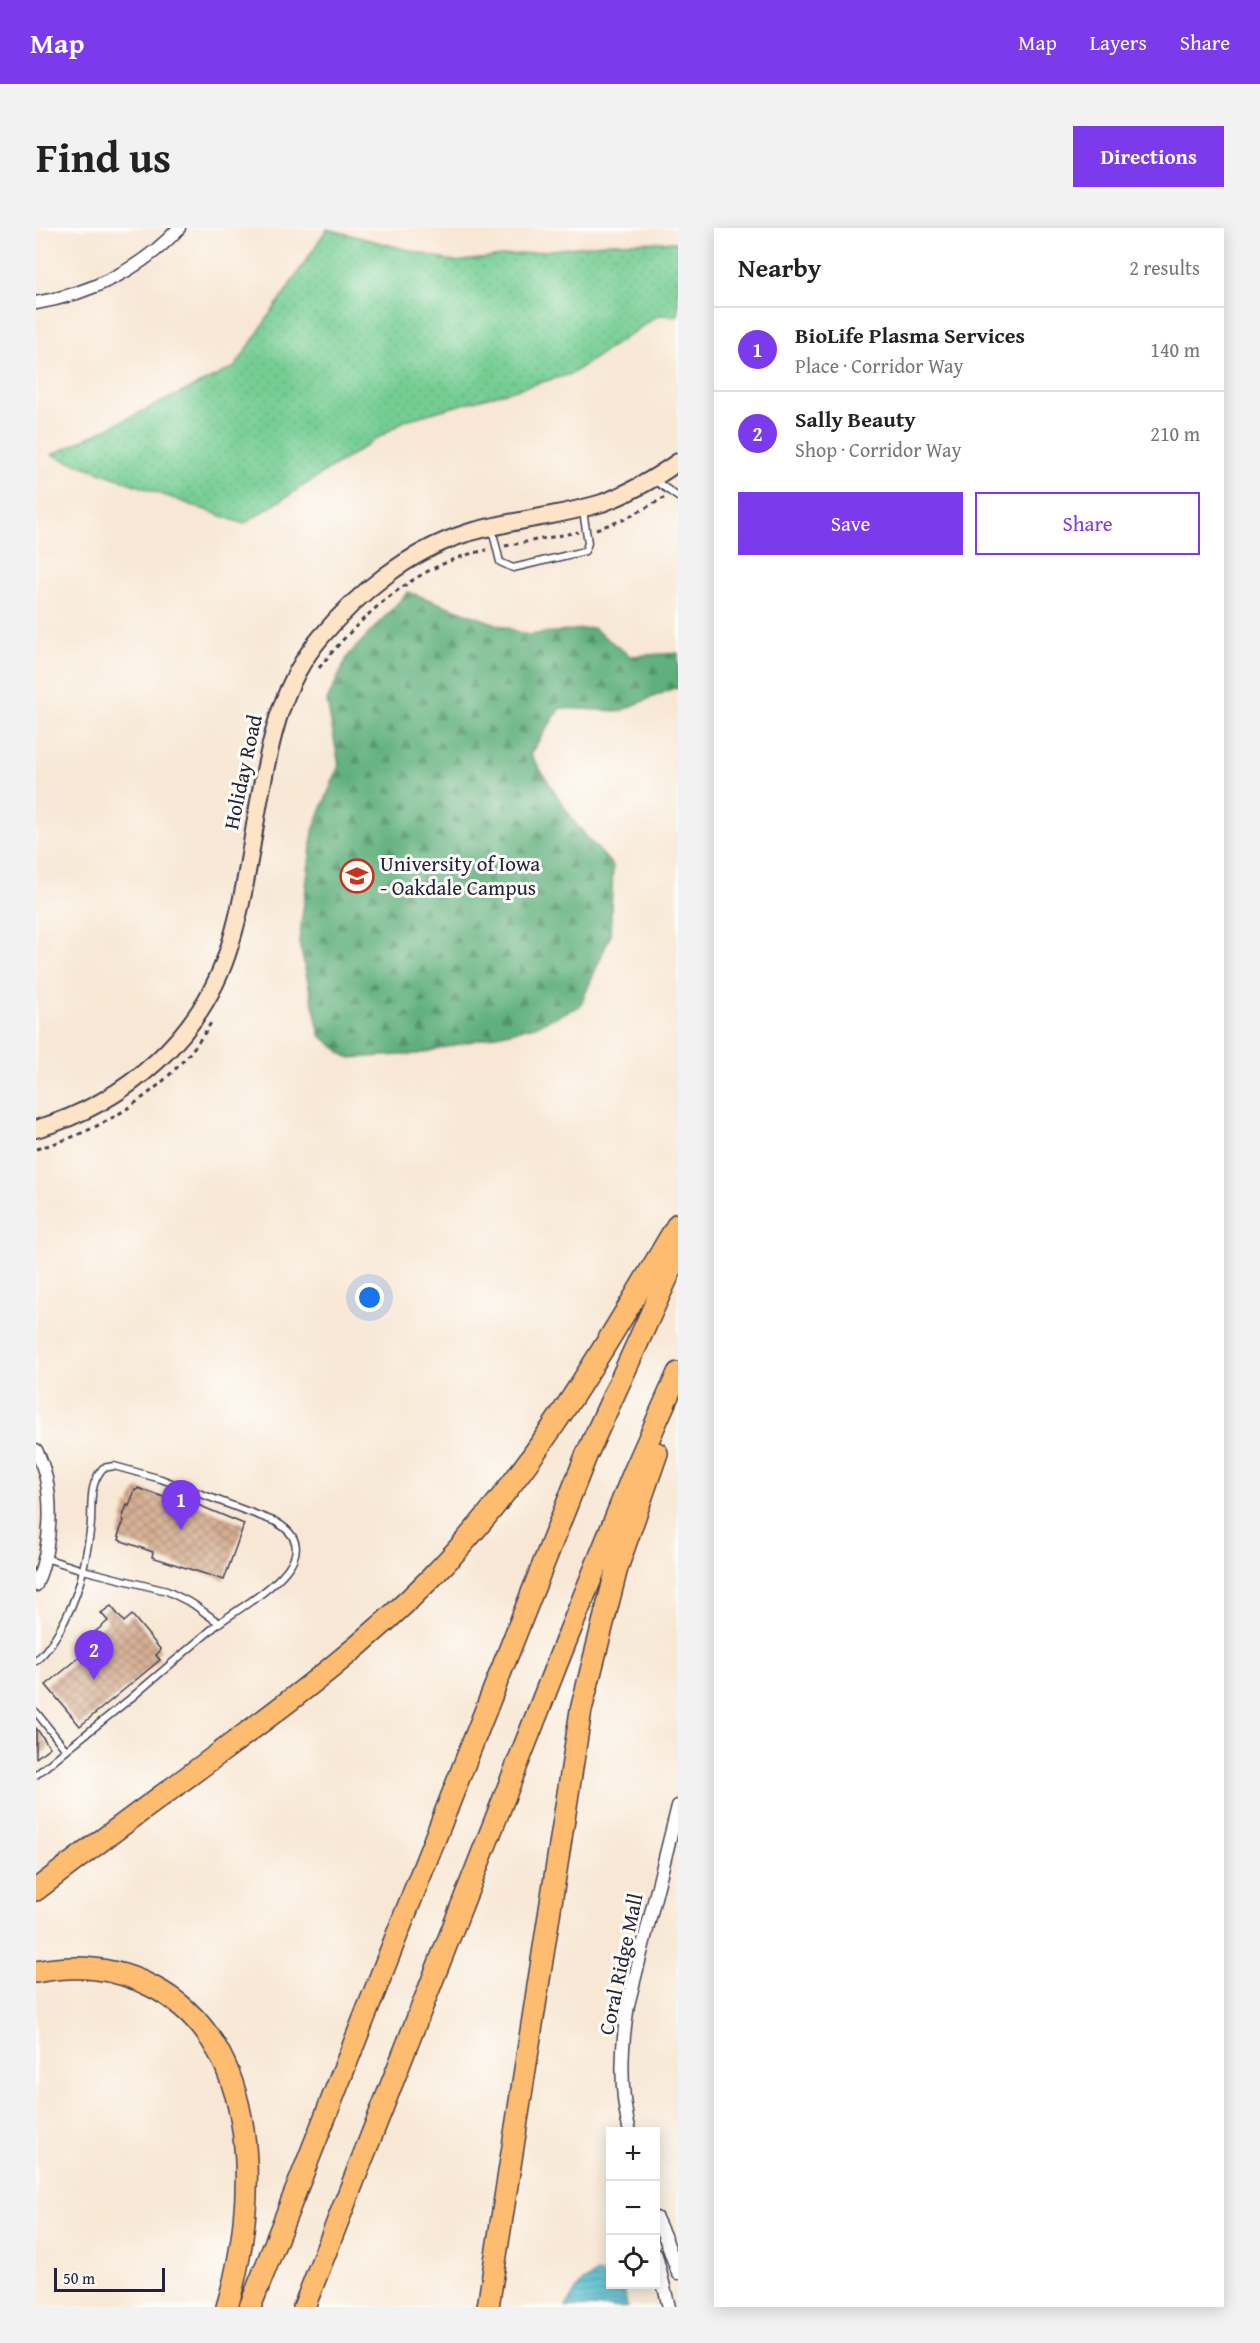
<!DOCTYPE html>
<html lang="en">
<head>
<meta charset="utf-8">
<style>
  :root { --surface:#fff; --page:#f2f2f2; --text:#222; --muted:#767676; --line:#e0e0e0; --accent:#7c3aed }
  body { margin:0; font-family:"Gentium Book Plus",serif; background:var(--page); color:var(--text) }
  .controls { position:absolute; right:18px; bottom:18px; display:grid; overflow:hidden; border-radius:0px; box-shadow:0 3px 15px #0003 }
  .controls button { width:54px; height:54px; display:grid; place-items:center; padding:0; border:0; border-bottom:2px solid var(--line); background:var(--surface); color:var(--text); font:30px sans-serif }
  .scale { position:absolute; left:18px; bottom:15px; width:111px; box-sizing:border-box; padding-left:6px; border:3px solid #22223b; border-top:0; font-size:16px; line-height:21px; white-space:nowrap; color:#22223b; -webkit-text-stroke:4px #fdfcf7; paint-order:stroke }
  .you { position:absolute; left:334px; top:1070px; width:21px; height:21px; margin:-15px; border:4px solid #fff; border-radius:50%; background:#1a73e8; box-shadow:0 0 0 9px #1a73e833 }
  .badge { display:grid; place-items:center; width:39px; height:39px; border-radius:50%; background:var(--accent); color:#fff; font-size:20px; font-weight:700 }
  .pin { position:absolute; translate:-50% -50px; filter:drop-shadow(0 2px 3px #0008) }
  .pin::after { content:''; position:absolute; top:32px; width:21px; height:18px; background:inherit; clip-path:polygon(0 0,100% 0,50% 100%) }
  .list { margin:0; padding:0; list-style:none }
  h2 { display:flex; justify-content:space-between; align-items:center; height:78px; margin:0; padding:0 24px; font-size:26px }
  h2 small { font-size:20px; font-weight:400; color:var(--muted) }
  .list li { display:grid; grid-template-columns:39px 1fr auto; gap:18px; align-items:center; box-sizing:border-box; height:84px; padding:0 24px; border-top:2px solid var(--line) }
  .list b { display:block; font-size:22px; white-space:nowrap }
  .list p { margin:0; font-size:20px; white-space:nowrap; color:var(--muted) }
  .list em { font-size:20px; font-style:normal; color:var(--muted) }
  .actions { display:flex; gap:12px; padding:18px 24px }
  .actions a { flex:1; padding:14px 0; border:2px solid var(--accent); border-radius:0px; text-align:center; font-size:21px; color:var(--accent) }
  .actions .main { background:var(--accent); color:#fff }
  .icon { flex:none; width:33px; height:33px; fill:none; stroke:currentColor; stroke-width:2; stroke-linecap:round; stroke-linejoin:round }
  .map { position:relative; flex:none; width:642px; height:2079px; overflow:hidden; border-radius:0px }
  header { display:flex; align-items:center; gap:36px; box-sizing:border-box; height:84px; padding:0 30px; background:var(--accent); color:#fff }
  header strong { font-size:28px }
  nav { display:flex; gap:33px; margin-inline-start:auto; font-size:21px }
  .intro { display:flex; align-items:center; justify-content:space-between; box-sizing:border-box; height:144px; padding:0 36px }
  h1 { margin:0; font-size:42px }
  .button { padding:15px 27px; border-radius:0px; background:var(--accent); color:#fff; font-size:21px; font-weight:700 }
  main { display:flex; gap:36px; padding:0 36px }
  aside { flex:1; background:var(--surface); border-radius:0px; box-shadow:0 3px 15px #0003 }
  .map>svg:first-child { display:block }
  .green { fill:url(#green-dots); stroke:#4c7867; stroke-width:1.5 }
  .forest { fill:url(#forest-firs); stroke:#41695c; stroke-width:1.5 }
  .water { fill:url(#water-rules); stroke:#396e84; stroke-width:1.5 }
  .building { fill:url(#building-cross-hatch) }
  .lines { fill:none; stroke-linecap:round; stroke-linejoin:round }
  .lane-casing { stroke:#424052; stroke-width:9 }
  .street-casing { stroke:#424052; stroke-width:15 }
  .secondary-casing { stroke:#424052; stroke-width:20 }
  .highway-casing { stroke:#424052; stroke-width:24 }
  .path { stroke:#424052; stroke-width:3; stroke-dasharray:4.5 4.5; stroke-linecap:butt }
  .lane { stroke:#fff; stroke-width:6 }
  .street { stroke:#fff; stroke-width:12 }
  .secondary { stroke:#fee4c6; stroke-width:16 }
  .highway { stroke:#fdbc70; stroke-width:21 }
  .labels { text-anchor:middle; stroke-width:6; stroke-linejoin:round; paint-order:stroke }
  .street-label { font-size:21px; fill:#22223b; stroke:#fdfcf7 }
  .poi-label { font-size:21px; fill:#22223b; stroke:#fdfcf7; text-anchor:start }
</style>
</head>
<body>
<header>
<strong>Map</strong>
<nav><a>Map</a><a>Layers</a><a>Share</a></nav>
</header>
<div class="intro"><h1>Find us</h1><a class="button">Directions</a></div>
<main>
<div class="map">
<svg width="642" height="2079" viewBox="0 0 642 2079">
  <defs>
    <pattern id="green-dots" width="8" height="8" patternUnits="userSpaceOnUse" patternTransform="scale(1.5)"><rect width="8" height="8" fill="#75cd93"/><path d="M2 2h.1M6 6h.1" fill="none" stroke="#65b080" stroke-width="1.8" stroke-linecap="round"/></pattern>
    <pattern id="forest-firs" width="22" height="20" patternUnits="userSpaceOnUse" patternTransform="scale(1.5)"><rect width="22" height="20" fill="#60b07d"/><path d="M5 1l3.5 6h-7zM16 11l3.5 6h-7z" fill="#4f8f68"/></pattern>
    <pattern id="water-rules" width="6" height="5" patternUnits="userSpaceOnUse" patternTransform="scale(1.5)"><rect width="6" height="5" fill="#50bbcc"/><path d="M0 2.5h6" fill="none" stroke="#4298a7"/></pattern>
    <pattern id="building-cross-hatch" width="8" height="8" patternUnits="userSpaceOnUse" patternTransform="scale(1.5)"><rect width="8" height="8" fill="#d5ad90"/><path d="M0 0l8 8M0 8l8-8" fill="none" stroke="#ac8c77"/></pattern>
  </defs>
  <rect width="100%" height="100%" fill="#fdfcf7"/>
  <filter id="ink" filterUnits="userSpaceOnUse"><feTurbulence type="fractalNoise" baseFrequency=".0167" numOctaves="2"/><feDisplacementMap in="SourceGraphic" scale="12" xChannelSelector="R" yChannelSelector="G"/><feConvolveMatrix kernelMatrix="1 2 1 2 8 2 1 2 1" color-interpolation-filters="sRGB"/></filter>
  <filter id="wash" filterUnits="userSpaceOnUse"><feTurbulence type="fractalNoise" baseFrequency=".008" numOctaves="4" result="noise"/><feDisplacementMap in="SourceGraphic" scale="24" xChannelSelector="R" yChannelSelector="G"/><feGaussianBlur stdDeviation="1.35" result="paint"/><feColorMatrix in="noise" values="0 0 0 0 0 0 0 0 0 0 0 0 0 0 0 0 0 1.4 0 .05"/><feComposite in="paint" operator="in"/></filter>
  <g filter="url(#wash)">
    <rect width="100%" height="100%" fill="#f8e7d4"/>
    <!-- green -->
    <polygon class="green" points="291,1 419,34 574,15 642,14 642,88 623,87 535,146 370,192 208,296 16,227 199,139"/>
    <!-- forest -->
    <polygon class="forest" points="372,364 491,407 557,400 594,428 642,425 642,461 638,460 584,483 524,480 494,526 541,598 577,638 574,708 544,778 499,798 381,826 312,830 284,807 263,714 277,603 303,537 291,473 312,428"/>
    <!-- water -->
    <polygon class="water" points="561,2045 574,2049 574,2056 583,2057 589,2066 591,2079 530,2079 544,2056"/>
    <g id="blocks">
      <!-- building -->
      <g class="building">
        <polygon points="102,1260 136,1272 138,1267 208,1296 188,1352 116,1329 117,1324 83,1312 84,1309 82,1308 88,1292 86,1291 91,1277 93,1278 99,1262 101,1262"/>
        <polygon points="75,1378 88,1394 96,1387 125,1422 120,1427 124,1432 44,1498 10,1457 61,1415 54,1408 72,1393 65,1385"/>
        <polygon points="0,1500 14,1519 0,1530"/>
      </g>
    </g>
  </g>
  <g filter="url(#ink)">
    <use href="#blocks" fill-opacity="0" stroke="#424052" stroke-width="1.5"/>
    <g class="lines">
      <defs>
        <g id="lane">
          <polyline points="618,252 642,269"/>
          <polyline points="456,301 464,334 477,340 549,323 552,315 547,283"/>
          <path d="M78,1238l47,13 115,43c59,34 -30,81 -57,101l-26,-19 -26,-13 -84,-21c3,-16 7,-32 8,-48 1,-20 -2,-38 12,-54z"/>
          <path d="M0,1433c22,-20 41,-62 47,-91l-38,-12"/>
          <polyline points="0,1484 30,1522 95,1470 183,1395"/>
          <polyline points="0,1547 30,1522"/>
        </g>
        <g id="street">
          <path d="M0,75c54,-9 106,-34 143,-75"/>
          <path d="M0,1222c20,39 16,96 0,135"/>
          <path d="M594,1904c-11,-42 -9,-85 -2,-127l50,-199"/>
          <polyline points="620,1990 630,2012 642,2045"/>
          <polyline points="620,2027 633,2079"/>
        </g>
        <path id="secondary" d="M0,901c90,-26 167,-93 194,-184 15,-48 21,-100 30,-149 11,-58 22,-113 61,-159 37,-44 87,-85 143,-103 45,-14 93,-17 138,-31 28,-10 52,-24 76,-41"/>
        <g id="highway">
          <path d="M0,1662c62,-48 126,-94 189,-141 72,-53 143,-107 206,-171 102,-104 173,-230 247,-354"/>
          <path d="M0,1744c41,-8 78,-5 115,14 113,57 107,218 76,321"/>
          <polyline points="214,2079 550,1228 642,1026"/>
          <polyline points="268,2079 525,1425 598,1244 642,1145"/>
          <polyline points="452,2079 545,1482 581,1340 621,1225"/>
        </g>
      </defs>
      <!-- lane casing -->
      <use href="#lane" class="lane-casing"/>
      <!-- street casing -->
      <use href="#street" class="street-casing"/>
      <!-- secondary casing -->
      <use href="#secondary" class="secondary-casing"/>
      <!-- highway casing -->
      <use href="#highway" class="highway-casing"/>
      <!-- path -->
      <g class="path">
        <polyline points="560,301 587,292 628,270"/>
        <polyline points="469,318 542,304"/>
        <path d="M283,440c43,-54 99,-105 168,-118"/>
        <path d="M0,921c71,-19 138,-63 176,-128"/>
      </g>
      <!-- lane -->
      <use href="#lane" class="lane"/>
      <!-- street -->
      <use href="#street" class="street"/>
      <!-- secondary -->
      <use href="#secondary" class="secondary"/>
      <!-- highway -->
      <use href="#highway" class="highway"/>
    </g>
  </g>
  <!-- icons -->
  <defs>
    <symbol id="university-ring" viewBox="-11 -11 22 22"><circle r="9.5" fill="#fdfcf7" stroke="#c8321e" stroke-width="1.5"/><path d="M0-5L7-2L0 1L-7-2ZM-4 1L0 2.5L4 1V4Q0 6-4 4Z" fill="#c8321e"/></symbol>
  </defs>
  <g fill-rule="evenodd">
    <use href="#university-ring" x="302" y="629" width="38" height="38"/>
  </g>
  <g class="labels">
    <!-- street labels -->
    <g class="street-label">
      <text transform="translate(207 544) rotate(-78)" y="7">Holiday Road</text>
      <text transform="translate(585 1736) rotate(-78)" y="7">Coral Ridge Mall</text>
    </g>
    <!-- poi labels -->
    <g class="poi-label">
      <text x="344" y="643">University of Iowa<tspan x="344" dy="24">- Oakdale Campus</tspan></text>
    </g>
  </g>
</svg>
<div class="controls">
<button>+</button>
<button>−</button>
<button><svg class="icon" aria-label="locate" viewBox="0 0 24 24"><circle cx="12" cy="12" r="6"/><path d="M12 2v4M12 18v4M2 12h4M18 12h4"/></svg></button>
</div>
<div class="scale">50 m</div>
<div class="you"></div>
<div class="pin badge" style="left:145px;top:1302px">1</div>
<div class="pin badge" style="left:58px;top:1452px">2</div>
</div>
<aside>
<h2>Nearby<small>2 results</small></h2>
<ul class="list">
<li><span class="badge">1</span><div><b>BioLife Plasma Services</b><p>Place · Corridor Way</p></div><em>140 m</em></li>
<li><span class="badge">2</span><div><b>Sally Beauty</b><p>Shop · Corridor Way</p></div><em>210 m</em></li>
</ul>
<div class="actions"><a class="main">Save</a><a>Share</a></div>
</aside>
</main>
</body>
</html>
